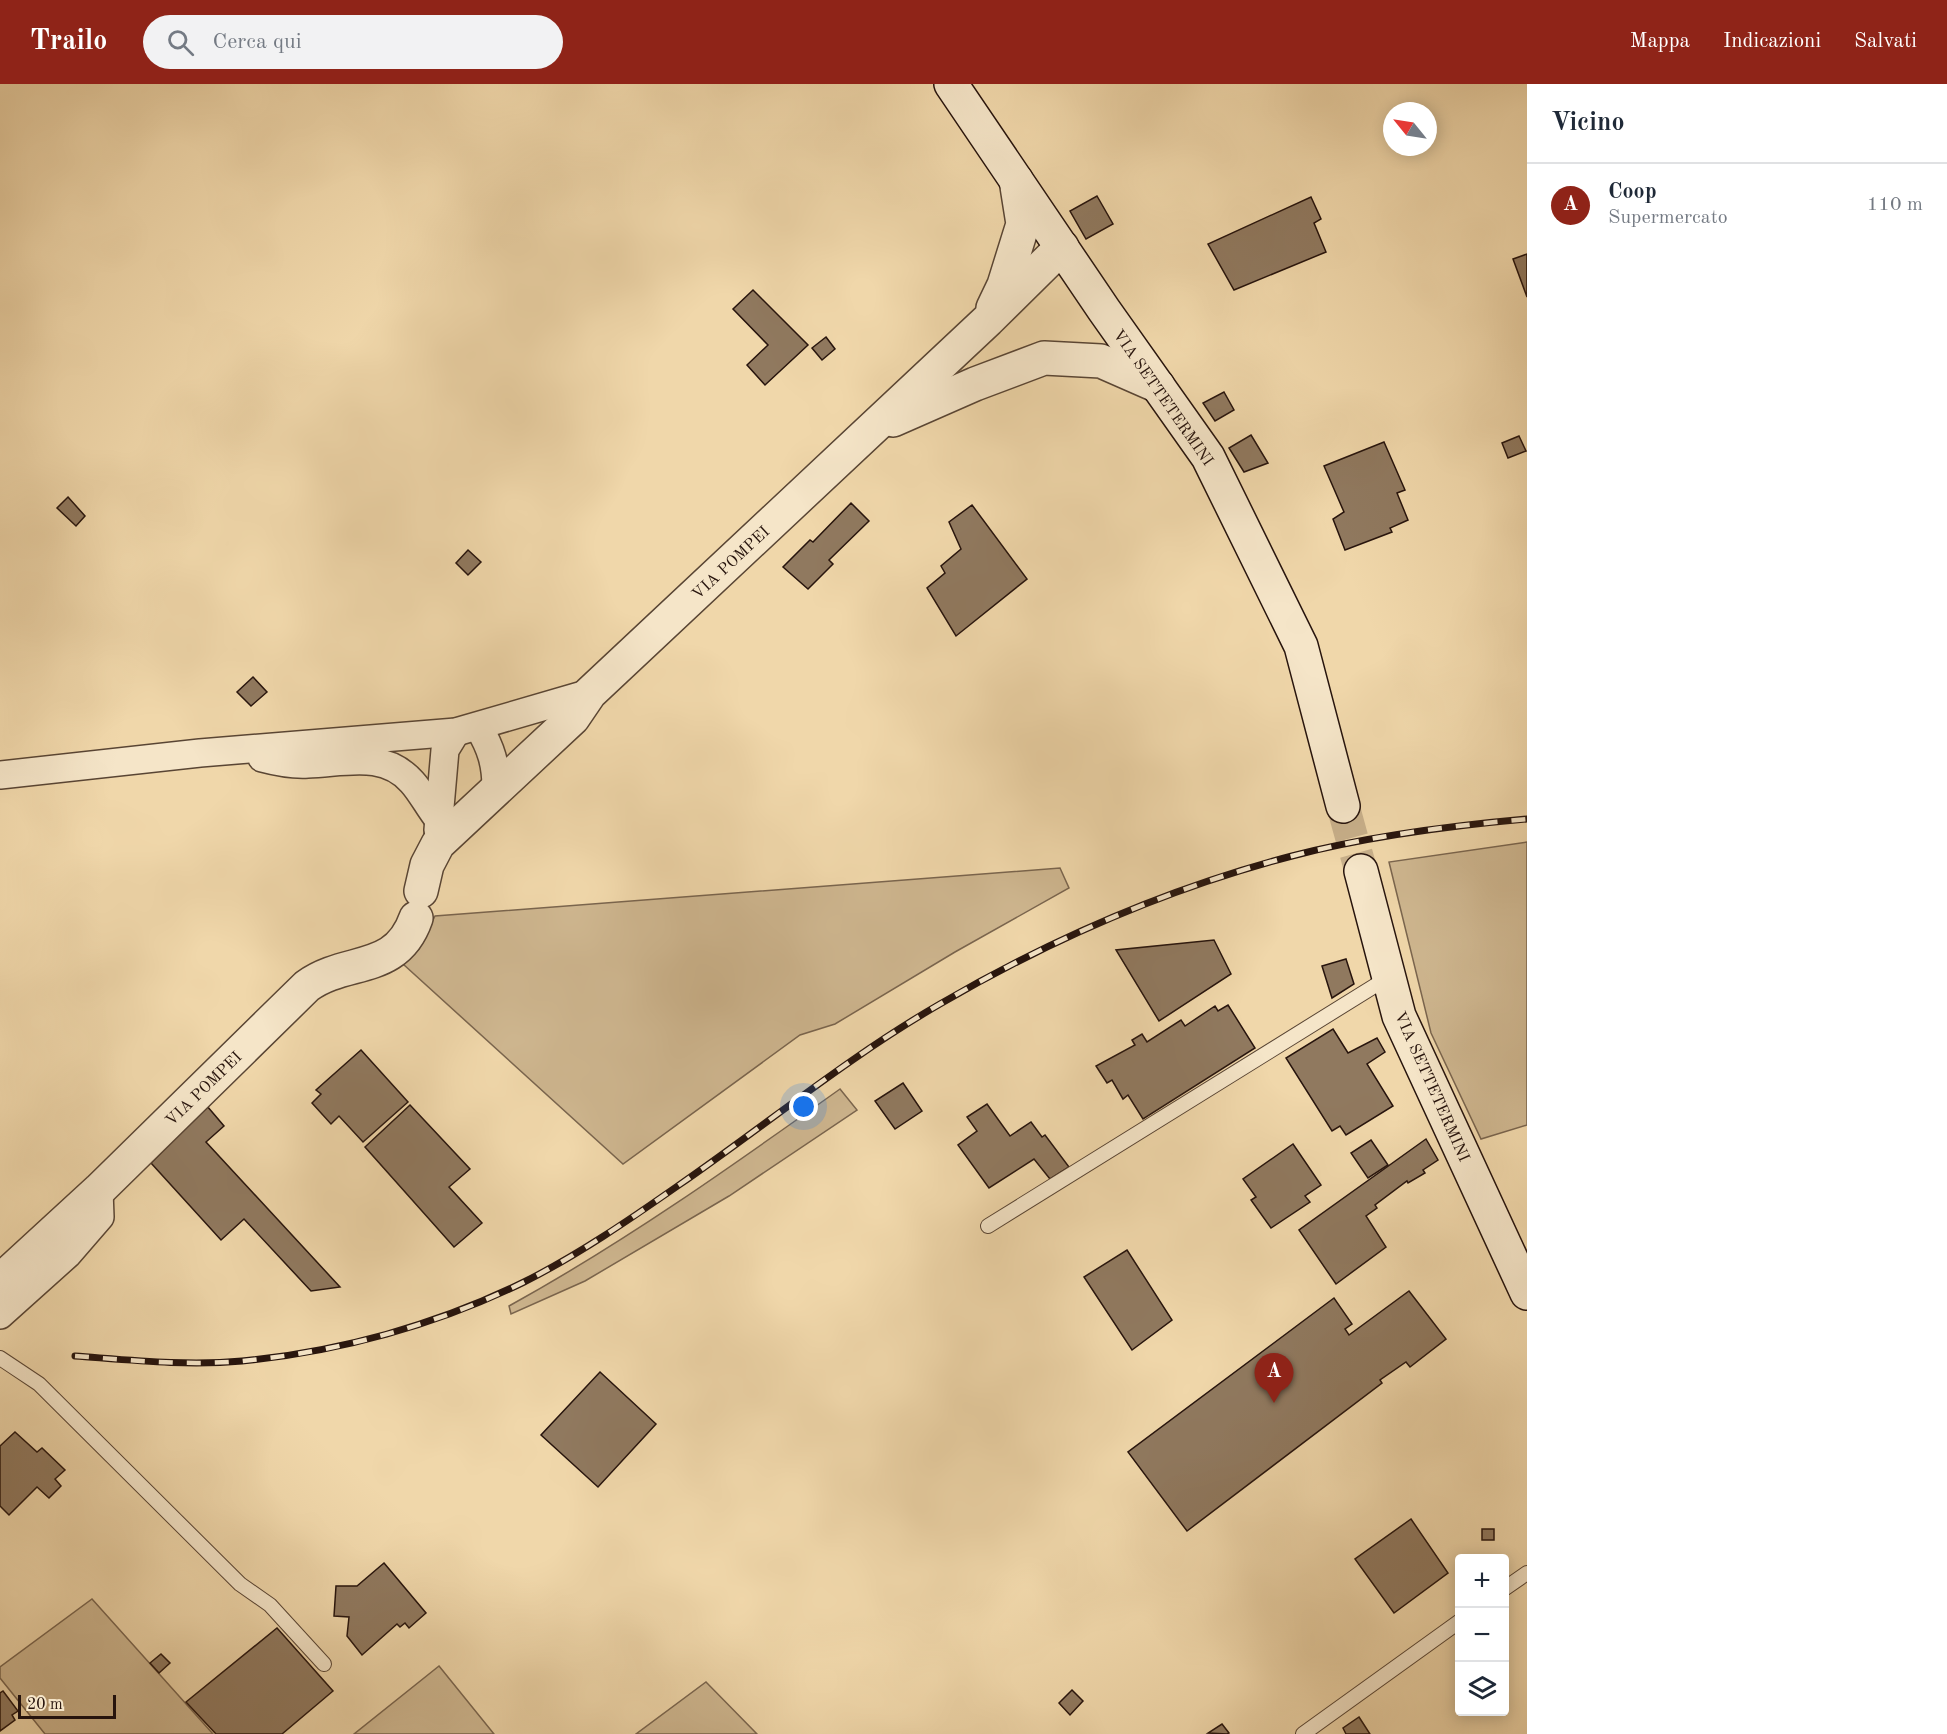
<!DOCTYPE html>
<html lang="it">
<head>
<meta charset="utf-8">
<style>
  :root { --surface:#fff; --page:#f2f2f3; --text:#1f2937; --muted:#747a83; --line:#e0e1e3; --accent:#8f2418 }
  body { margin:0; font-family:"Old Standard TT",serif; background:var(--page); color:var(--text) }
  .controls { position:absolute; right:18px; bottom:18px; display:grid; overflow:hidden; border-radius:6px; box-shadow:0 3px 15px #0003 }
  .controls button { width:54px; height:54px; display:grid; place-items:center; padding:0; border:0; border-bottom:2px solid var(--line); background:var(--surface); color:var(--text); font:30px sans-serif }
  .compass { position:absolute; left:1383px; top:18px; width:54px; height:54px; border-radius:50%; background:var(--surface); box-shadow:0 3px 15px #0003; rotate:300deg }
  .scale { position:absolute; left:18px; bottom:15px; width:98px; box-sizing:border-box; padding-left:6px; border:3px solid #27140d; border-top:0; font-size:16px; line-height:21px; white-space:nowrap; color:#27140d; -webkit-text-stroke:4px #f5e5c8; paint-order:stroke }
  .you { position:absolute; left:804px; top:1023px; width:21px; height:21px; margin:-15px; border:4px solid #fff; border-radius:50%; background:#1a73e8; box-shadow:0 0 0 9px #1a73e833 }
  .badge { display:grid; place-items:center; width:39px; height:39px; border-radius:50%; background:var(--accent); color:#fff; font-size:20px; font-weight:700 }
  .pin { position:absolute; translate:-50% -50px; filter:drop-shadow(0 2px 3px #0008) }
  .pin::after { content:''; position:absolute; top:32px; width:21px; height:18px; background:inherit; clip-path:polygon(0 0,100% 0,50% 100%) }
  .list { margin:0; padding:0; list-style:none }
  h2 { display:flex; justify-content:space-between; align-items:center; height:78px; margin:0; padding:0 24px; font-size:26px }
  h2 small { font-size:20px; font-weight:400; color:var(--muted) }
  .list li { display:grid; grid-template-columns:39px 1fr auto; gap:18px; align-items:center; box-sizing:border-box; height:84px; padding:0 24px; border-top:2px solid var(--line) }
  .list b { display:block; font-size:22px; white-space:nowrap }
  .list p { margin:0; font-size:20px; white-space:nowrap; color:var(--muted) }
  .list em { font-size:20px; font-style:normal; color:var(--muted) }
  .icon { flex:none; width:33px; height:33px; fill:none; stroke:currentColor; stroke-width:2; stroke-linecap:round; stroke-linejoin:round }
  .map { position:relative; flex:none; width:1527px; height:1650px; overflow:hidden }
  header { display:flex; align-items:center; gap:36px; box-sizing:border-box; height:84px; padding:0 30px; background:var(--accent); color:#fff }
  header strong { font-size:28px }
  nav { display:flex; gap:33px; margin-inline-start:auto; font-size:21px }
  .search { width:420px; height:54px; background:var(--page); display:flex; align-items:center; gap:15px; box-sizing:border-box; padding:0 21px; border-radius:33px; color:var(--muted); font-size:22px }
  main { display:flex }
  aside { flex:1; background:var(--surface) }
  .map>svg:first-child { display:block }
  .green { fill:#ceb68f; stroke:#7a654e; stroke-width:1.5 }
  .building { fill:#90795f; stroke:#27140d; stroke-width:1.5 }
  .lines { fill:none; stroke-linecap:round; stroke-linejoin:round }
  .secondary-tunnel { stroke:#c8b08b; stroke-width:33; stroke-dasharray:33 16; stroke-linecap:butt }
  .service-casing { stroke:#594534; stroke-width:16 }
  .minor-casing { stroke:#594534; stroke-width:30 }
  .tertiary-casing { stroke:#594534; stroke-width:36 }
  .secondary-casing { stroke:#27140d; stroke-width:36 }
  .service { stroke:#f5e5c8; stroke-width:14 }
  .minor { stroke:#f5e5c8; stroke-width:27 }
  .tertiary { stroke:#f5e5c8; stroke-width:33 }
  .secondary { stroke:#f5e5c8; stroke-width:33 }
  .rail-casing { stroke:#27140d; stroke-width:7 }
  .rail { stroke:#f5e5c8; stroke-width:4.5; stroke-dasharray:14; stroke-linecap:butt }
  .labels { text-anchor:middle; stroke-width:6; stroke-linejoin:round; paint-order:stroke }
  .street-label { font-size:16px; fill:#27140d; stroke:#f5e5c8 }
</style>
</head>
<body>
<header>
<strong>Trailo</strong>
<div class="search"><svg class="icon" aria-label="search" viewBox="0 0 24 24"><circle cx="10" cy="10" r="6"/><path d="M15 15l6 6"/></svg>Cerca qui</div>
<nav><a>Mappa</a><a>Indicazioni</a><a>Salvati</a></nav>
</header>
<main>
<div class="map">
<svg width="1527" height="1650" viewBox="0 0 1527 1650">
  <rect width="100%" height="100%" fill="#f0d7aa"/>
  <filter id="stains"><feTurbulence type="fractalNoise" baseFrequency=".00333" numOctaves="4"/><feColorMatrix values="0 0 0 0 .2 0 0 0 0 .09 0 0 0 0 .02 0 0 0 .5 -.17"/></filter>
  <radialGradient id="worn" r=".72"><stop offset=".6" stop-color="#630" stop-opacity="0"/><stop offset="1" stop-color="#630" stop-opacity=".3"/></radialGradient>
  <!-- green -->
  <g class="green">
    <polygon points="1527,758 1527,1041 1481,1055 1431,949 1389,778"/>
    <polygon points="1060,784 1069,804 955,868 835,940 800,951 623,1080 403,880 419,865 435,832"/>
    <path d="M840,1005l17,21 -128,86 -144,85 -74,33 -2,-8c116,-64 223,-140 331,-217z"/>
    <polygon points="92,1515 213,1650 45,1650 0,1594 0,1583"/>
    <polygon points="439,1582 494,1650 354,1650"/>
    <polygon points="706,1598 757,1650 636,1650"/>
  </g>
  <!-- building -->
  <g class="building">
    <polygon points="1097,112 1113,140 1086,155 1070,127"/>
    <polygon points="1311,113 1321,135 1314,139 1326,168 1234,206 1208,160"/>
    <polygon points="1527,170 1527,213 1513,175"/>
    <polygon points="753,206 808,261 765,301 747,281 768,261 733,225"/>
    <polygon points="826,253 835,265 822,276 812,264"/>
    <polygon points="1224,308 1234,326 1215,337 1203,319"/>
    <polygon points="1251,351 1268,379 1244,388 1229,364"/>
    <polygon points="1519,352 1526,367 1508,374 1502,359"/>
    <polygon points="1384,358 1405,406 1397,409 1408,436 1390,444 1392,448 1345,466 1333,435 1344,428 1324,382"/>
    <polygon points="68,413 85,432 76,442 57,424"/>
    <polygon points="851,419 869,437 829,476 833,480 808,505 783,483 810,456 813,458"/>
    <polygon points="972,421 1027,495 956,552 927,504 945,489 941,482 961,465 949,438"/>
    <polygon points="468,466 481,478 468,491 456,479"/>
    <polygon points="253,593 267,608 251,622 237,608"/>
    <polygon points="1214,856 1231,890 1159,937 1116,866"/>
    <polygon points="1346,875 1354,900 1332,914 1322,882"/>
    <polygon points="1228,921 1255,964 1143,1035 1128,1011 1123,1015 1112,996 1107,999 1096,982 1135,961 1132,956 1142,950 1147,958 1181,936 1185,942 1215,922 1218,927"/>
    <polygon points="1333,945 1348,969 1377,954 1385,968 1367,980 1393,1022 1346,1051 1340,1042 1332,1047 1286,974"/>
    <polygon points="361,966 408,1018 363,1058 339,1032 331,1040 312,1019 321,1010 316,1006"/>
    <polygon points="903,999 922,1027 895,1045 875,1017"/>
    <polygon points="987,1020 1010,1052 1031,1038 1042,1053 1045,1051 1069,1083 1050,1095 1034,1075 989,1104 958,1061 977,1047 967,1033"/>
    <polygon points="410,1021 470,1085 449,1103 482,1139 454,1163 365,1063"/>
    <polygon points="207,1022 224,1042 206,1058 340,1203 311,1207 244,1135 221,1156 151,1079"/>
    <polygon points="1426,1055 1438,1076 1423,1086 1425,1089 1408,1099 1407,1097 1375,1121 1377,1124 1366,1132 1386,1163 1336,1200 1299,1146"/>
    <polygon points="1371,1056 1388,1081 1368,1094 1351,1069"/>
    <polygon points="1293,1060 1321,1101 1305,1112 1310,1118 1271,1144 1251,1116 1256,1113 1243,1095"/>
    <polygon points="1127,1166 1172,1236 1132,1266 1084,1193"/>
    <polygon points="1409,1207 1446,1255 1410,1283 1406,1278 1380,1296 1382,1299 1187,1447 1128,1368 1334,1214 1352,1240 1345,1245 1349,1251"/>
    <polygon points="600,1288 656,1340 598,1403 541,1351"/>
    <polygon points="15,1348 37,1368 42,1364 65,1386 55,1395 61,1402 49,1414 37,1403 9,1431 0,1422 0,1362"/>
    <polygon points="1411,1435 1448,1489 1394,1529 1355,1475"/>
    <rect x="1482" y="1445" width="12" height="11"/>
    <polygon points="384,1479 426,1529 409,1544 405,1539 400,1543 397,1540 362,1571 347,1552 349,1533 334,1532 336,1502 357,1502"/>
    <polygon points="277,1544 333,1607 282,1650 216,1650 186,1618"/>
    <polygon points="161,1570 170,1579 159,1589 150,1579"/>
    <polygon points="1072,1606 1083,1617 1070,1631 1059,1619"/>
    <polygon points="3,1607 18,1627 12,1631 15,1636 0,1647 0,1609"/>
    <polygon points="1359,1633 1370,1650 1346,1650 1343,1644"/>
    <polygon points="1222,1640 1229,1649 1227,1650 1208,1649"/>
  </g>
  <g class="lines">
    <!-- secondary-tunnel -->
    <polyline class="secondary-tunnel" points="1343,722 1361,787"/>
    <defs>
      <g id="service">
        <polyline points="988,1142 1389,893"/>
        <polyline points="0,1274 39,1300 240,1500 270,1521 324,1580"/>
        <polyline points="1504,1505 1527,1489"/>
        <polyline points="1303,1650 1460,1537"/>
      </g>
      <g id="minor">
        <path d="M479,644c12,20 17,36 17,60"/>
        <path d="M262,674c15,4 30,7 46,6 36,-1 76,-14 104,18 10,11 17,26 27,38"/>
        <polyline points="0,691 200,669 456,648 590,609"/>
        <polyline points="438,746 445,666 456,648"/>
        <polyline points="0,1231 68,1170 100,1133 99,1106"/>
      </g>
      <g id="tertiary">
        <polyline points="993,224 1004,201 1023,140 1016,96"/>
        <polyline points="893,336 975,300 1044,274 1101,277 1158,302"/>
        <polyline points="421,807 427,781 438,760 573,634 590,609 988,236 1062,163"/>
        <path d="M0,1197l99,-91 208,-204c40,-29 89,-11 109,-68"/>
      </g>
      <g id="secondary">
        <polyline points="951,0 1104,226 1208,373 1301,562 1343,722"/>
        <polyline points="1361,787 1399,932 1527,1209"/>
      </g>
    </defs>
    <!-- service casing -->
    <use href="#service" class="service-casing"/>
    <!-- minor casing -->
    <use href="#minor" class="minor-casing"/>
    <!-- tertiary casing -->
    <use href="#tertiary" class="tertiary-casing"/>
    <!-- secondary casing -->
    <use href="#secondary" class="secondary-casing"/>
    <!-- service -->
    <use href="#service" class="service"/>
    <!-- minor -->
    <use href="#minor" class="minor"/>
    <!-- tertiary -->
    <use href="#tertiary" class="tertiary"/>
    <!-- secondary -->
    <use href="#secondary" class="secondary"/>
    <defs>
      <path id="rail" d="M75,1272c55,4 111,10 167,5 96,-9 195,-36 282,-79 54,-27 105,-62 155,-97 87,-60 169,-128 261,-181 110,-64 229,-116 352,-148 77,-20 156,-30 235,-37"/>
    </defs>
    <!-- rail casing -->
    <use href="#rail" class="rail-casing"/>
    <!-- rail -->
    <use href="#rail" class="rail"/>
  </g>
  <g class="labels">
    <!-- street labels -->
    <g class="street-label">
      <text transform="translate(1164 313) rotate(55)" y="6">VIA SETTETERMINI</text>
      <text transform="translate(730 478) rotate(-43)" y="6">VIA POMPEI</text>
      <text transform="translate(1433 1002) rotate(66)" y="6">VIA SETTETERMINI</text>
      <text transform="translate(203 1004) rotate(-44)" y="6">VIA POMPEI</text>
    </g>
  </g>
  <rect width="100%" height="100%" filter="url(#stains)"/>
  <rect width="100%" height="100%" fill="url(#worn)"/>
</svg>
<div class="controls">
<button>+</button>
<button>−</button>
<button><svg class="icon" aria-label="layers" viewBox="0 0 24 24"><path d="M12 4l9 5-9 5-9-5zM3 14l9 5 9-5"/></svg></button>
</div>
<svg class="compass" viewBox="-18 -18 36 36"><path d="M0-13l5 13h-10z" fill="#e53935"/><path d="M0 13l5-13h-10z" fill="#747a83"/></svg>
<div class="scale">20 m</div>
<div class="you"></div>
<div class="pin badge" style="left:1274px;top:1319px">A</div>
</div>
<aside>
<h2>Vicino<small></small></h2>
<ul class="list">
<li><span class="badge">A</span><div><b>Coop</b><p>Supermercato</p></div><em>110 m</em></li>
</ul>
</aside>
</main>
</body>
</html>
